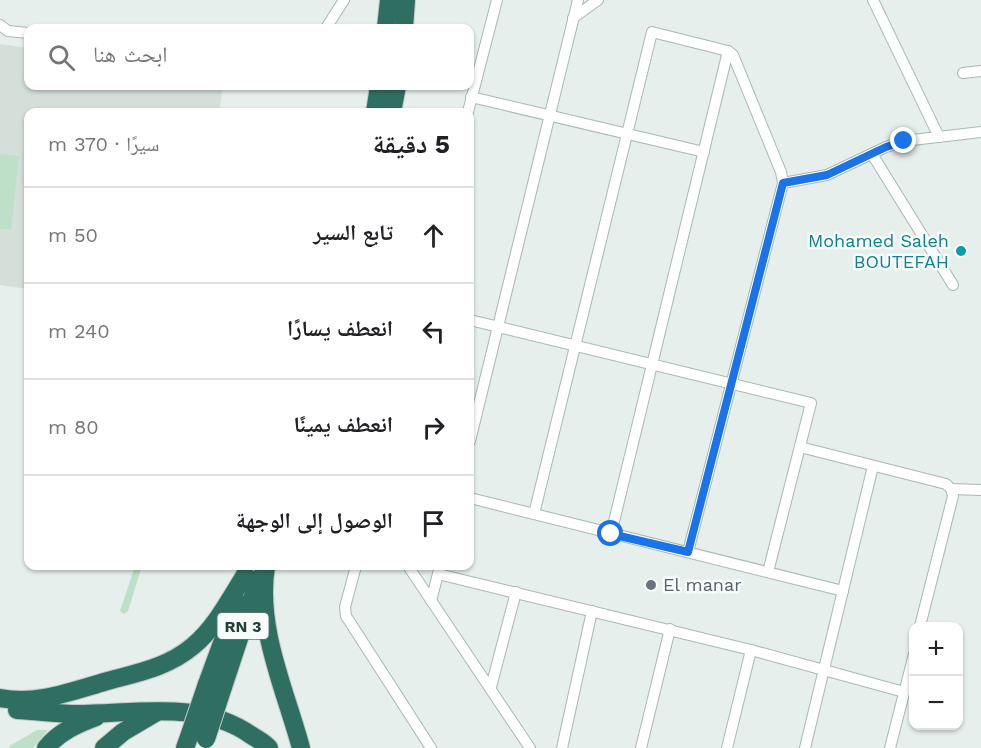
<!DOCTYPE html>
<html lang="ar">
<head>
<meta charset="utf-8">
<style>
  :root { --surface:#fff; --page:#f2f2f2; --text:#202124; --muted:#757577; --line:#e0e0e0 }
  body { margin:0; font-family:"Work Sans","Noto Naskh Arabic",sans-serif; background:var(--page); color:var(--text); direction:rtl }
  .controls { position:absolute; right:18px; bottom:18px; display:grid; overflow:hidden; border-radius:12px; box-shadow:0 2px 4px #0004 }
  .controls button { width:54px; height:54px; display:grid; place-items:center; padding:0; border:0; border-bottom:2px solid var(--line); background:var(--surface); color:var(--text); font:30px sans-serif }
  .stop { position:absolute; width:18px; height:18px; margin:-14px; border:4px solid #1a73e8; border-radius:50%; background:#fff }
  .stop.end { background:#1a73e8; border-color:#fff; box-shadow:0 2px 6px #0008 }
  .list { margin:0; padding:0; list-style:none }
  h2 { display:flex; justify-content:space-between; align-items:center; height:78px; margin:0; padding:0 24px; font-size:26px }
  h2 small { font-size:20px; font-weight:400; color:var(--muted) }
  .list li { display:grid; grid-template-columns:39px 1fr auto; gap:18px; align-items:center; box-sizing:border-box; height:96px; padding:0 24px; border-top:2px solid var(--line) }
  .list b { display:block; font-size:22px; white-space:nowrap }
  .list em { font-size:20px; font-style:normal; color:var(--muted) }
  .icon { flex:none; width:33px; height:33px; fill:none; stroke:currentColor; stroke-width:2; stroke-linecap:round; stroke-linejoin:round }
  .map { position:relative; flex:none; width:981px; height:748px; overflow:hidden; direction:ltr }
  .search { position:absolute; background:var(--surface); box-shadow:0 2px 4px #0004; left:24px; top:24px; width:450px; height:66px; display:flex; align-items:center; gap:15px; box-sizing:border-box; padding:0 21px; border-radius:12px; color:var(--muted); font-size:22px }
  .panel { position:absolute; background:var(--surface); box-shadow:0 2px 4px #0004; left:24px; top:108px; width:450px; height:462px; border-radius:12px; direction:rtl }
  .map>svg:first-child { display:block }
  .built { fill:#d4dfda }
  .green { fill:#bfe0c8 }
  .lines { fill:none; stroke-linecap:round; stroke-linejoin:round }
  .street-casing { stroke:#a8b8b2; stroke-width:12 }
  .highway-casing { stroke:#c2cac8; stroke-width:20 }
  .street { stroke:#fff; stroke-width:10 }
  .highway { stroke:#2f6f62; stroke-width:18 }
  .highway-bridge-casing { stroke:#c2cac8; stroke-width:20; stroke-linecap:butt }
  .highway-bridge { stroke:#2f6f62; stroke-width:18 }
  .route { stroke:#1a73e8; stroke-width:8 }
  .culture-dot { fill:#0f9aa8; stroke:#f7fbf9; stroke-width:2 }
  .worship-dot { fill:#6b7280; stroke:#f7fbf9; stroke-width:2 }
  .labels { text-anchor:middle; stroke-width:5; stroke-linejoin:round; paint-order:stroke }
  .shield { fill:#f7fbf9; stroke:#637a73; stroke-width:1.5 }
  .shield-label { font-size:16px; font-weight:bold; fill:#24423a }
  .culture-label { font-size:18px; fill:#0d838f; stroke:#f7fbf9; text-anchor:end }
  .worship-label { font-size:18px; fill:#5b616d; stroke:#f7fbf9; text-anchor:start }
</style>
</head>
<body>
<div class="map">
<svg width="981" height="748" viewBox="0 0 981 748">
  <rect width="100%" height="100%" fill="#e6efeb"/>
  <!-- built -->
  <polygon class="built" points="0,44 28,48 28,86 223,86 219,112 28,112 28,289 0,285"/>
  <!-- green -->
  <g class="green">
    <polygon points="0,154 19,156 11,230 0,229"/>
    <polygon points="135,566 142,566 128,611 124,614 120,611"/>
    <polygon points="37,730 48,730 33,748 9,748 11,745"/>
  </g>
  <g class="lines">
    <defs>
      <g id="street">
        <polyline points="873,0 939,137"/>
        <polyline points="573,18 598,0"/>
        <polyline points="0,25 8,31 28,33"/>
        <polyline points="326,28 344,0"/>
        <polyline points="963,73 981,71"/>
        <polyline points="471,97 704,152"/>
        <polyline points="468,112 497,0"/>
        <polyline points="872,154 953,285"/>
        <polyline points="783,183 827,175 886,147 904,141 981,132"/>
        <polyline points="470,320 811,403 768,572"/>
        <polyline points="470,441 578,0"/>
        <polyline points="800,447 946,484 951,489 953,496 920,626"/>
        <polyline points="951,489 981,490"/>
        <polyline points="470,498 843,591"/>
        <polyline points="534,514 652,32 728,51 733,55 781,172 783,183 688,552"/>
        <polyline points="611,534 728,51"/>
        <polyline points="356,566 345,607 346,616 431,748"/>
        <polyline points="408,566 530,748"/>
        <polyline points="438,574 751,650 904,692"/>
        <polyline points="431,601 440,566"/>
        <polyline points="491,687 516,592"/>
        <polyline points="562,748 592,611"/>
        <polyline points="641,748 670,629"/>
        <polyline points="727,748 751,650"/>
        <polyline points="805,748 873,466"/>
        <polyline points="890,748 914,654"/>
      </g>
      <g id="highway">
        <polyline points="386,28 389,0"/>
        <polyline points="404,28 406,0"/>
        <polyline points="375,112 379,86"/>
        <polyline points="392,112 397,86"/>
        <path d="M266,566c-10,62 19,123 35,182"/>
        <polyline points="207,684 237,602"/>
        <polyline points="223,687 259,578"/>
        <path d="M0,698c36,7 70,-6 104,-16 32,-9 63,-14 89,-36 22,-18 37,-47 52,-71"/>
        <path d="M17,710c18,1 36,3 55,4 59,1 126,-16 179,21 6,4 13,7 18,13"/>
        <path d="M46,748c13,-16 31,-24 50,-31"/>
        <polyline points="104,748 123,732 157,712"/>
        <polyline points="185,748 190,734"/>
      </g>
    </defs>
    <!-- street casing -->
    <use href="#street" class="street-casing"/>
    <!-- highway casing -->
    <use href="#highway" class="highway-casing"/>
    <!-- street -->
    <use href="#street" class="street"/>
    <!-- highway -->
    <use href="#highway" class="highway"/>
    <defs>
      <g id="highway-bridge">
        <polyline points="190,734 207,684"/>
        <polyline points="206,739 223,687"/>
      </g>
    </defs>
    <!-- highway-bridge casing -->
    <use href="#highway-bridge" class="highway-bridge-casing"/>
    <!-- highway-bridge -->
    <use href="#highway-bridge" class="highway-bridge"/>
  </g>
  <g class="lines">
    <!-- route -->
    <polyline class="route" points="611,534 688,552 783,183 827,175 886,147 904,141"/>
  </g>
  <!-- markers -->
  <circle class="culture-dot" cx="961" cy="251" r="6"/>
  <circle class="worship-dot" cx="651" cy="585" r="6"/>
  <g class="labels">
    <!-- shield labels -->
    <rect class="shield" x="217.5" y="613" width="51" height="26" rx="4.5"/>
    <g class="shield-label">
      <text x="243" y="632">RN 3</text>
    </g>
    <!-- culture labels -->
    <g class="culture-label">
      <text x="949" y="247">Mohamed Saleh<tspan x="949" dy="21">BOUTEFAH</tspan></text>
    </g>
    <!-- worship labels -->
    <g class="worship-label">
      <text x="663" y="591">El manar</text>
    </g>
  </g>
</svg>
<div class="controls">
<button>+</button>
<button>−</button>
</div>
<div class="stop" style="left:611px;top:534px"></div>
<div class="stop end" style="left:904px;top:141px"></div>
<div class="search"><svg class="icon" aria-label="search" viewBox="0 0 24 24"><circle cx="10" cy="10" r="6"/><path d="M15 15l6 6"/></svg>ابحث هنا</div>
<section class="panel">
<h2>5 دقيقة<small>سيرًا · 370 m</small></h2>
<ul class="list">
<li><svg class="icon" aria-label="ahead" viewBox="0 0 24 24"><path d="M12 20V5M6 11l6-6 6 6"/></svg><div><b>تابع السير</b></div><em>50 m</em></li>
<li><svg class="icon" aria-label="left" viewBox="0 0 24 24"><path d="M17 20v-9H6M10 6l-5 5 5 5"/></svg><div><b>انعطف يسارًا</b></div><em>240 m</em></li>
<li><svg class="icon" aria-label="right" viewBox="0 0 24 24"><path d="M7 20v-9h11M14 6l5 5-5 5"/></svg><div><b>انعطف يمينًا</b></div><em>80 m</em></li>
<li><svg class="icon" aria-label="arrive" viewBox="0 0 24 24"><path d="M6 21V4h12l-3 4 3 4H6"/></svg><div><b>الوصول إلى الوجهة</b></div></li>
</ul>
</section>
</div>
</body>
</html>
